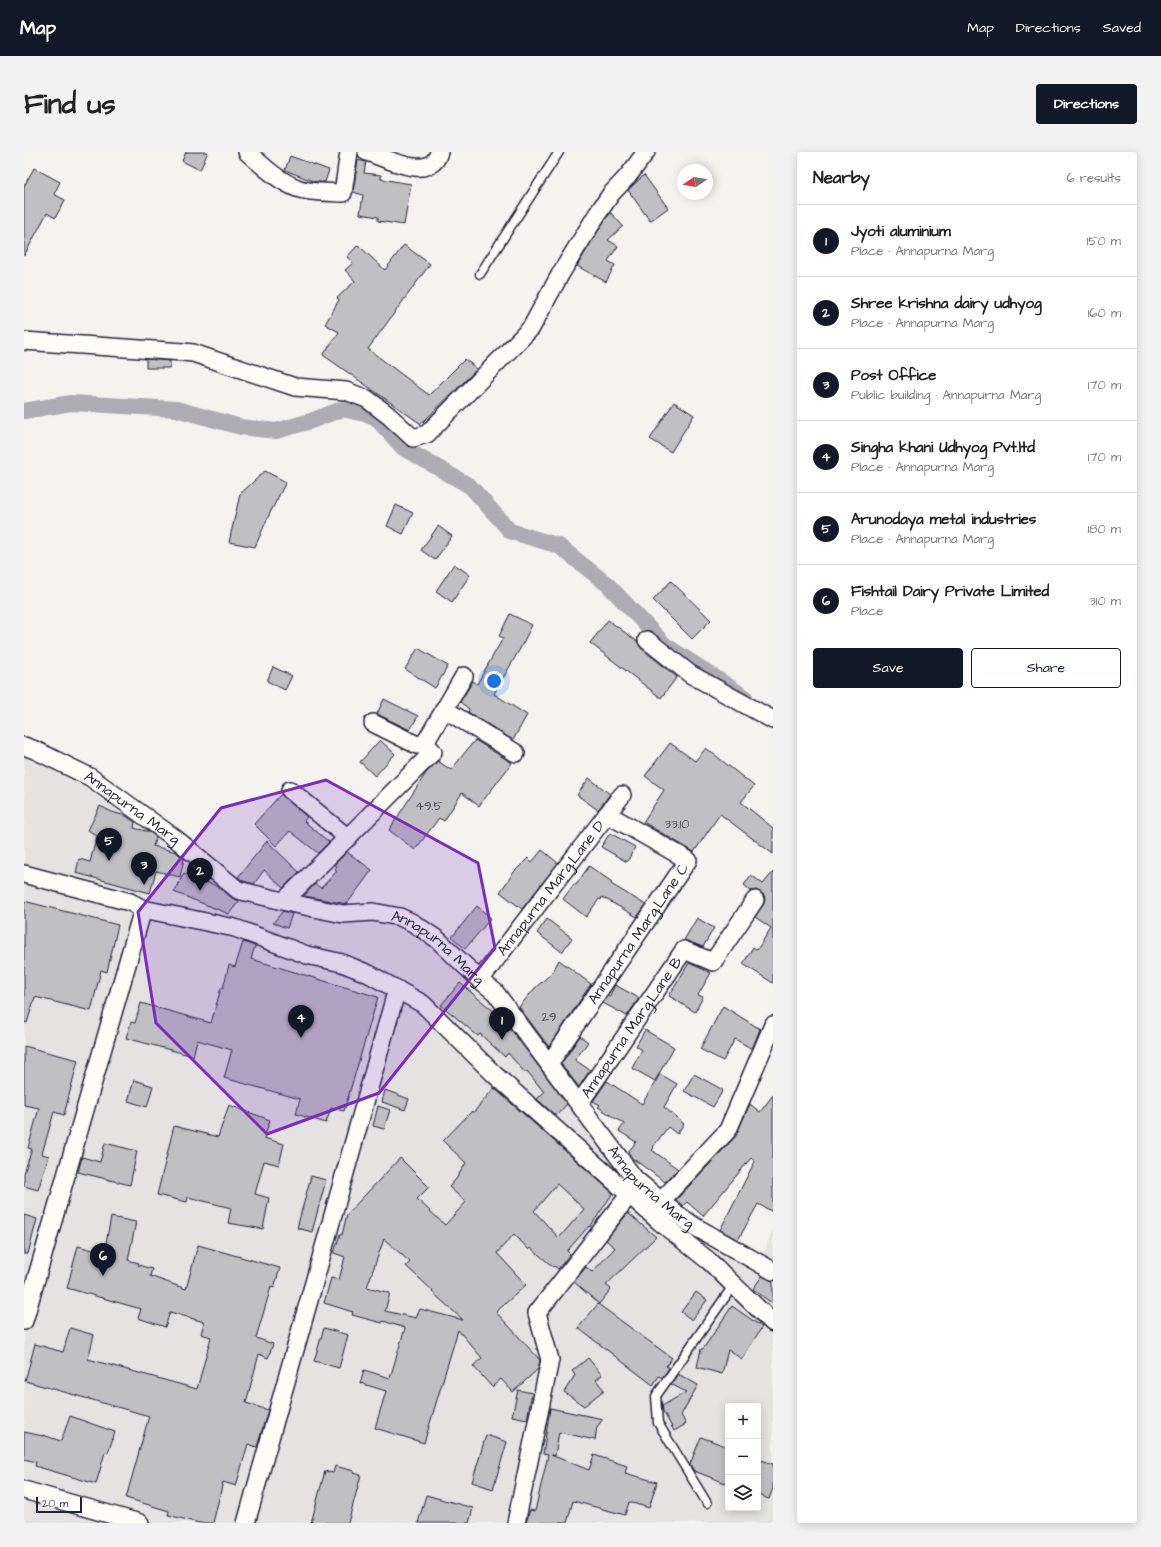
<!DOCTYPE html>
<html lang="en">
<head>
<meta charset="utf-8">
<style>
  :root { --surface:#fff; --page:#f2f2f2; --text:#222; --muted:#767676; --line:#e0e0e0; --accent:#111827 }
  body { margin:0; font-family:"Architects Daughter",sans-serif; background:var(--page); color:var(--text) }
  .controls { position:absolute; right:12px; bottom:12px; display:grid; overflow:hidden; border-radius:4px; box-shadow:0 2px 10px #0003 }
  .controls button { width:36px; height:36px; display:grid; place-items:center; padding:0; border:0; border-bottom:1px solid var(--line); background:var(--surface); color:var(--text); font:20px sans-serif }
  .compass { position:absolute; left:653px; top:12px; width:36px; height:36px; border-radius:50%; background:var(--surface); box-shadow:0 2px 10px #0003; rotate:258deg }
  .scale { position:absolute; left:12px; bottom:10px; width:46px; box-sizing:border-box; padding-left:4px; border:2px solid #22223b; border-top:0; font-size:11px; line-height:14px; white-space:nowrap; color:#22223b; -webkit-text-stroke:3px #fdfcf7; paint-order:stroke }
  .you { position:absolute; left:470px; top:529px; width:14px; height:14px; margin:-10px; border:3px solid #fff; border-radius:50%; background:#1a73e8; box-shadow:0 0 0 6px #1a73e833 }
  .badge { display:grid; place-items:center; width:26px; height:26px; border-radius:50%; background:var(--accent); color:#fff; font-size:13px; font-weight:700 }
  .pin { position:absolute; translate:-50% -33px; filter:drop-shadow(0 1px 2px #0008) }
  .pin::after { content:''; position:absolute; top:21px; width:14px; height:12px; background:inherit; clip-path:polygon(0 0,100% 0,50% 100%) }
  .list { margin:0; padding:0; list-style:none }
  h2 { display:flex; justify-content:space-between; align-items:center; height:52px; margin:0; padding:0 16px; font-size:17px }
  h2 small { font-size:13px; font-weight:400; color:var(--muted) }
  .list li { display:grid; grid-template-columns:26px 1fr auto; gap:12px; align-items:center; box-sizing:border-box; height:72px; padding:0 16px; border-top:1px solid var(--line) }
  .list b { display:block; font-size:15px; white-space:nowrap }
  .list p { margin:0; font-size:13px; white-space:nowrap; color:var(--muted) }
  .list em { font-size:13px; font-style:normal; color:var(--muted) }
  .actions { display:flex; gap:8px; padding:12px 16px }
  .actions a { flex:1; padding:9px 0; border:1px solid var(--accent); border-radius:4px; text-align:center; font-size:14px; color:var(--accent) }
  .actions .main { background:var(--accent); color:#fff }
  .icon { flex:none; width:22px; height:22px; fill:none; stroke:currentColor; stroke-width:2; stroke-linecap:round; stroke-linejoin:round }
  .map { position:relative; flex:none; width:749px; height:1371px; overflow:hidden; border-radius:4px }
  header { display:flex; align-items:center; gap:24px; box-sizing:border-box; height:56px; padding:0 20px; background:var(--accent); color:#fff }
  header strong { font-size:19px }
  nav { display:flex; gap:22px; margin-inline-start:auto; font-size:14px }
  .intro { display:flex; align-items:center; justify-content:space-between; box-sizing:border-box; height:96px; padding:0 24px }
  h1 { margin:0; font-size:28px }
  .button { padding:10px 18px; border-radius:4px; background:var(--accent); color:#fff; font-size:14px; font-weight:700 }
  main { display:flex; gap:24px; padding:0 24px }
  aside { flex:1; background:var(--surface); border-radius:4px; box-shadow:0 2px 10px #0003 }
  .map>svg:first-child { display:block }
  .built { fill:#e4e3e2; fill-rule:evenodd }
  .lines { fill:none; stroke-linecap:round; stroke-linejoin:round }
  .canal { stroke:#acacb2; stroke-width:16 }
  .building { fill:#c0bfc2; stroke:#22223b; fill-rule:evenodd }
  .service-casing { stroke:#22223b; stroke-width:11 }
  .minor-casing { stroke:#22223b; stroke-width:20 }
  .service { stroke:#fdfcf7; stroke-width:8 }
  .minor { stroke:#fdfcf7; stroke-width:17 }
  .marked { fill:#7b2cbf; fill-opacity:0.2; stroke:#7b2cbf; stroke-width:3; stroke-linejoin:round }
  .labels { text-anchor:middle; stroke-width:4; stroke-linejoin:round; paint-order:stroke }
  .number-label { font-size:13px; fill:#4a495d }
  .street-label { font-size:15px; fill:#22223b; stroke:#fdfcf7 }
</style>
</head>
<body>
<header>
<strong>Map</strong>
<nav><a>Map</a><a>Directions</a><a>Saved</a></nav>
</header>
<div class="intro"><h1>Find us</h1><a class="button">Directions</a></div>
<main>
<div class="map">
<svg width="749" height="1371" viewBox="0 0 749 1371">
  <rect width="100%" height="100%" fill="#f4f3ef"/>
  <filter id="ink" filterUnits="userSpaceOnUse"><feTurbulence type="fractalNoise" baseFrequency=".025" numOctaves="2"/><feDisplacementMap in="SourceGraphic" scale="8" xChannelSelector="R" yChannelSelector="G"/><feConvolveMatrix kernelMatrix="1 2 1 2 8 2 1 2 1" color-interpolation-filters="sRGB"/></filter>
  <g filter="url(#ink)">
    <!-- built -->
    <g class="built">
      <path d="M0,597l65,31 146,116 165,24 64,51 69,78 78,111 162,115v248h-749zM235,809l119,36 -34,114 -120,-33zM704,1254h30v102h-30z"/>
      <polygon points="749,1078 749,1111 738,1105"/>
    </g>
    <g class="lines">
      <!-- canal -->
      <polyline class="canal" points="0,259 47,251 152,257 217,275 252,279 287,269 318,257 350,264 379,296 446,334 486,379 535,394 584,433 641,493 721,545"/>
    </g>
    <!-- building -->
    <g class="building">
      <polygon points="162,0 184,0 176,18 158,9"/>
      <polygon points="266,4 305,18 301,30 291,30 261,18"/>
      <polygon points="334,8 342,10 340,21 357,23 357,27 387,32 380,73 354,69 354,65 336,62 339,43 329,40"/>
      <polygon points="10,16 36,30 30,42 41,48 31,66 23,61 0,104 0,34"/>
      <polygon points="620,23 644,56 626,69 604,38"/>
      <polygon points="587,61 599,74 584,88 594,94 584,109 591,113 582,130 553,114 582,66"/>
      <polygon points="334,93 361,118 380,93 406,112 344,197 405,243 441,207 453,217 397,272 299,203 315,180 301,172 315,148 313,146 331,129 321,118 329,111 323,105"/>
      <polygon points="122,207 146,209 146,216 122,216"/>
      <polygon points="650,250 670,263 647,300 626,287"/>
      <polygon points="241,319 262,330 245,363 231,395 205,390 216,342"/>
      <polygon points="372,353 389,361 379,382 363,374"/>
      <polygon points="414,374 428,384 411,408 397,398"/>
      <polygon points="430,412 446,423 428,450 412,439"/>
      <polygon points="647,429 687,468 668,487 629,448"/>
      <polygon points="486,462 508,473 497,495 470,542 503,563 489,588 444,560 445,557 436,550 449,529 453,532 479,486 475,484"/>
      <polygon points="584,468 614,490 617,496 653,525 637,546 566,491"/>
      <polygon points="394,496 424,514 411,536 381,517"/>
      <polygon points="249,515 268,524 261,538 243,529"/>
      <polygon points="360,547 394,564 386,578 353,562"/>
      <polygon points="356,588 371,602 351,624 336,610"/>
      <polygon points="451,588 488,611 455,654 438,641 420,669 415,666 391,698 365,678 402,621 414,609 427,618"/>
      <polygon points="646,591 671,609 682,596 730,634 717,650 749,676 749,702 696,662 670,700 619,670 640,638 621,624"/>
      <polygon points="565,626 586,642 574,658 553,643"/>
      <polygon points="257,642 283,665 280,669 305,690 294,701 266,679 252,694 230,672"/>
      <polygon points="76,654 88,660 102,664 111,670 110,676 126,680 132,685 129,694 152,700 160,707 156,725 132,719 126,741 52,721 55,707 66,710 73,684 64,678"/>
      <polygon points="586,681 611,695 603,710 577,695"/>
      <polygon points="243,689 275,720 259,736 240,718 230,732 219,729 214,725"/>
      <polygon points="518,698 534,711 498,757 476,740 490,720 504,706 508,710"/>
      <polygon points="323,700 348,718 323,752 280,744 291,732 297,736 313,719 311,717 313,714 310,713"/>
      <polygon points="565,714 588,730 587,732 622,753 613,765 578,745 577,748 575,747 562,765 539,747 550,732 552,733"/>
      <polygon points="749,720 749,831 719,812 729,795 733,798 747,776 731,765 739,753 741,748 740,743 736,740 732,738 727,739 720,733 727,723 739,732"/>
      <polygon points="160,721 195,735 208,746 215,749 205,762 150,740"/>
      <polygon points="0,749 94,773 83,820 77,818 67,859 11,845 3,871 0,870"/>
      <polygon points="453,754 467,766 441,797 428,785"/>
      <polygon points="259,759 268,762 263,776 249,771"/>
      <polygon points="673,766 690,776 679,795 660,788"/>
      <polygon points="523,767 548,786 538,800 513,781"/>
      <polygon points="219,790 231,794 227,807 354,845 320,959 307,956 302,971 272,962 276,947 200,926 208,898 173,888 169,904 102,886 107,870 111,871 117,851 187,871 197,836 199,836 205,813 211,815"/>
      <polygon points="535,808 567,832 525,895 495,855 511,836 528,821"/>
      <polygon points="665,811 687,821 674,843 679,845 671,860 645,844"/>
      <polygon points="436,831 479,867 543,952 532,964 513,947 520,940 503,919 501,921 484,901 481,905 456,882 454,884 417,853"/>
      <polygon points="591,833 615,846 603,864 579,851 583,844 585,845"/>
      <polygon points="699,854 736,877 728,897 711,887 699,909 676,897"/>
      <polygon points="621,878 650,895 631,929 608,916 618,898 612,894"/>
      <polygon points="556,884 564,890 551,908 566,918 555,935 537,912"/>
      <polygon points="0,894 54,908 40,963 30,960 18,1002 25,1004 14,1038 0,1034 0,1021 8,997 4,996 15,956 0,953"/>
      <polygon points="636,922 653,932 640,955 660,972 653,982 644,975 629,995 630,996 628,998 654,1017 641,1030 608,1006 604,1000 612,990 595,979 600,972 574,955 576,953 569,949 583,929 618,952"/>
      <polygon points="670,922 699,938 689,955 660,939"/>
      <polygon points="110,928 129,934 123,955 104,949"/>
      <path d="M470,936l119,105 -23,34 -1,-1 -22,25 3,3 -12,15 -4,-3 -1,1 -22,-19 -2,2 -15,-16 -17,19 29,32 -30,27 44,48 -2,9 -25,23 -12,-13 -9,8 -19,-21 9,-8 -24,-28 -34,113 -49,-15 11,-37 -26,-8 4,-13 26,8 15,-50 -22,-7 -1,2 -30,-8 1,-3 -29,-9 7,-25 8,2 6,-23 -11,-4 6,-19 2,1 5,-21 53,-56 29,29 -12,12 28,26 21,-23 -17,-15 7,-8 10,-16 -23,-22 29,-30 1,2zM533,1032l27,25 -25,29 -25,-27zM360,1087l26,23 -4,4 27,25 -1,1 31,28 -43,-11 -4,9 -31,-7 5,-18 -23,-6z"/>
      <polygon points="361,938 385,947 381,958 358,950"/>
      <polygon points="749,943 749,1060 734,1052 714,1088 696,1078 731,1009 727,1006 679,1064 663,1050 659,1054 652,1048 711,985 726,952 736,960"/>
      <polygon points="205,953 246,968 240,986 260,992 255,1013 240,1009 231,1042 245,1046 239,1077 204,1071 207,1056 164,1045 163,1050 133,1043 150,974 194,985"/>
      <polygon points="354,954 366,958 360,977 349,974"/>
      <polygon points="81,991 113,999 106,1033 54,1020 58,1005 76,1010"/>
      <polygon points="287,1024 302,1028 288,1080 273,1076"/>
      <polygon points="604,1061 632,1085 582,1133 587,1137 575,1152 550,1130 562,1115 568,1120 591,1096 582,1088"/>
      <polygon points="0,1063 13,1067 4,1102 0,1102"/>
      <polygon points="87,1065 112,1070 104,1108 115,1111 114,1113 128,1117 126,1124 162,1137 174,1093 256,1116 250,1136 247,1135 232,1186 249,1192 244,1206 235,1202 222,1251 244,1258 233,1295 224,1292 212,1334 199,1330 189,1371 175,1371 144,1363 145,1359 102,1346 125,1264 1,1229 11,1192 39,1200 46,1176 70,1183 64,1207 173,1237 187,1185 177,1182 180,1170 146,1160 141,1175 114,1166 117,1157 43,1136 54,1094 80,1101"/>
      <polygon points="738,1124 749,1129 749,1152 729,1137"/>
      <polygon points="672,1140 683,1148 668,1168 657,1160"/>
      <polygon points="574,1152 648,1206 642,1214 645,1216 638,1226 635,1224 629,1233 554,1176"/>
      <polygon points="708,1154 738,1175 718,1207 704,1198 698,1222 673,1215 677,1197 679,1197"/>
      <polygon points="300,1176 324,1183 315,1216 290,1209"/>
      <polygon points="564,1206 578,1223 572,1228 580,1238 560,1254 540,1240 551,1223 548,1219"/>
      <polygon points="654,1222 674,1233 657,1263 662,1272 650,1279 639,1259 638,1254 662,1240 647,1232"/>
      <polygon points="494,1238 508,1241 503,1267 488,1264"/>
      <polygon points="526,1256 579,1267 573,1275 571,1288 535,1280 531,1304 527,1303 565,1318 570,1303 603,1314 601,1321 633,1330 625,1356 605,1350 601,1363 549,1349 543,1371 502,1371 506,1358 511,1359 524,1303 519,1302"/>
      <polygon points="46,1264 91,1280 84,1301 81,1300 72,1332 11,1314 12,1310 0,1307 0,1280 19,1284 19,1283 37,1289"/>
      <polygon points="462,1283 483,1290 469,1337 448,1330"/>
      <polygon points="677,1285 704,1295 704,1332 670,1319 666,1312"/>
      <polygon points="734,1307 749,1312 749,1336 745,1347 734,1343"/>
      <polygon points="311,1314 330,1319 329,1321 337,1323 324,1371 287,1371 301,1319 309,1321"/>
      <polygon points="402,1343 449,1356 445,1371 394,1371"/>
    </g>
    <g class="lines">
      <defs>
        <g id="service">
          <polyline points="456,122 535,0"/>
          <polyline points="683,1351 634,1271 632,1244 709,1134"/>
        </g>
        <g id="minor">
          <path d="M223,0c15,13 31,29 50,36 12,5 33,4 46,5l6,-41"/>
          <path d="M343,0c19,6 64,31 72,0"/>
          <polyline points="0,189 159,200 169,201 271,235 322,239 343,247 364,263 389,286 403,282 507,176 537,121 574,61 587,42 604,24 622,0"/>
          <polyline points="623,488 666,522 749,568"/>
          <polyline points="420,557 492,601"/>
          <polyline points="349,571 393,593 401,591"/>
          <path id="s1" d="M0,594l11,4 55,27 86,62 62,51 57,14 48,10 30,-2 27,5 13,6 24,16 43,41 15,12 140,187 39,33 20,14 79,45"/>
          <polyline points="266,638 324,686"/>
          <polyline points="0,722 106,750 119,757 211,776 283,803 318,811 345,822 399,852 471,923 636,1070 685,1109 749,1171"/>
          <polyline points="260,749 409,600 401,591 440,524"/>
          <path id="s2" d="M456,828l142,-185"/>
          <path id="s3" d="M525,912l139,-204 -81,-46"/>
          <path id="s4" d="M555,952l105,-154 29,12 42,-62"/>
          <polyline points="638,1048 704,978 749,873"/>
          <polyline points="0,1169 119,757"/>
          <polyline points="0,1338 116,1371"/>
          <polyline points="222,1371 373,837"/>
          <polyline points="492,1371 526,1208 513,1161 606,1042"/>
        </g>
      </defs>
      <!-- service casing -->
      <use href="#service" class="service-casing"/>
      <!-- minor casing -->
      <use href="#minor" class="minor-casing"/>
      <!-- service -->
      <use href="#service" class="service"/>
      <!-- minor -->
      <use href="#minor" class="minor"/>
    </g>
  </g>
  <!-- marked area -->
  <path class="marked" d="M302,628l152,83 17,85 -116,145 -112,41 -111,-111 -18,-111 83,-104z"/>
  <g class="labels">
    <!-- number labels -->
    <g class="number-label">
      <text x="405" y="658">49.5</text>
      <text x="653" y="676">33.10</text>
      <text x="525" y="869">29</text>
    </g>
    <!-- street labels -->
    <g class="street-label">
      <text dy="5" stroke="none"><textPath href="#s1" startOffset="125">Annapurna Marg</textPath></text>
      <text dy="5" stroke="none"><textPath href="#s2" startOffset="116">Annapurna Marg,Lane D</textPath></text>
      <text dy="5" stroke="none"><textPath href="#s3" startOffset="158">Annapurna Marg,Lane C</textPath></text>
      <text dy="5" stroke="none"><textPath href="#s1" startOffset="473">Annapurna Marg</textPath></text>
      <text dy="5" stroke="none"><textPath href="#s4" startOffset="93">Annapurna Marg,Lane B</textPath></text>
      <text dy="5" stroke="none"><textPath href="#s1" startOffset="797">Annapurna Marg</textPath></text>
    </g>
  </g>
</svg>
<div class="controls">
<button>+</button>
<button>−</button>
<button><svg class="icon" aria-label="layers" viewBox="0 0 24 24"><path d="M12 4l9 5-9 5-9-5zM3 14l9 5 9-5"/></svg></button>
</div>
<svg class="compass" viewBox="-18 -18 36 36"><path d="M0-13l5 13h-10z" fill="#e53935"/><path d="M0 13l5-13h-10z" fill="#767676"/></svg>
<div class="scale">20 m</div>
<div class="you"></div>
<div class="pin badge" style="left:478px;top:888px">1</div>
<div class="pin badge" style="left:176px;top:739px">2</div>
<div class="pin badge" style="left:120px;top:733px">3</div>
<div class="pin badge" style="left:277px;top:886px">4</div>
<div class="pin badge" style="left:85px;top:709px">5</div>
<div class="pin badge" style="left:79px;top:1124px">6</div>
</div>
<aside>
<h2>Nearby<small>6 results</small></h2>
<ul class="list">
<li><span class="badge">1</span><div><b>Jyoti aluminium</b><p>Place · Annapurna Marg</p></div><em>150 m</em></li>
<li><span class="badge">2</span><div><b>Shree krishna dairy udhyog</b><p>Place · Annapurna Marg</p></div><em>160 m</em></li>
<li><span class="badge">3</span><div><b>Post Office</b><p>Public building · Annapurna Marg</p></div><em>170 m</em></li>
<li><span class="badge">4</span><div><b>Singha khani Udhyog Pvt.ltd</b><p>Place · Annapurna Marg</p></div><em>170 m</em></li>
<li><span class="badge">5</span><div><b>Arunodaya metal industries</b><p>Place · Annapurna Marg</p></div><em>180 m</em></li>
<li><span class="badge">6</span><div><b>Fishtail Dairy Private Limited</b><p>Place</p></div><em>310 m</em></li>
</ul>
<div class="actions"><a class="main">Save</a><a>Share</a></div>
</aside>
</main>
</body>
</html>
